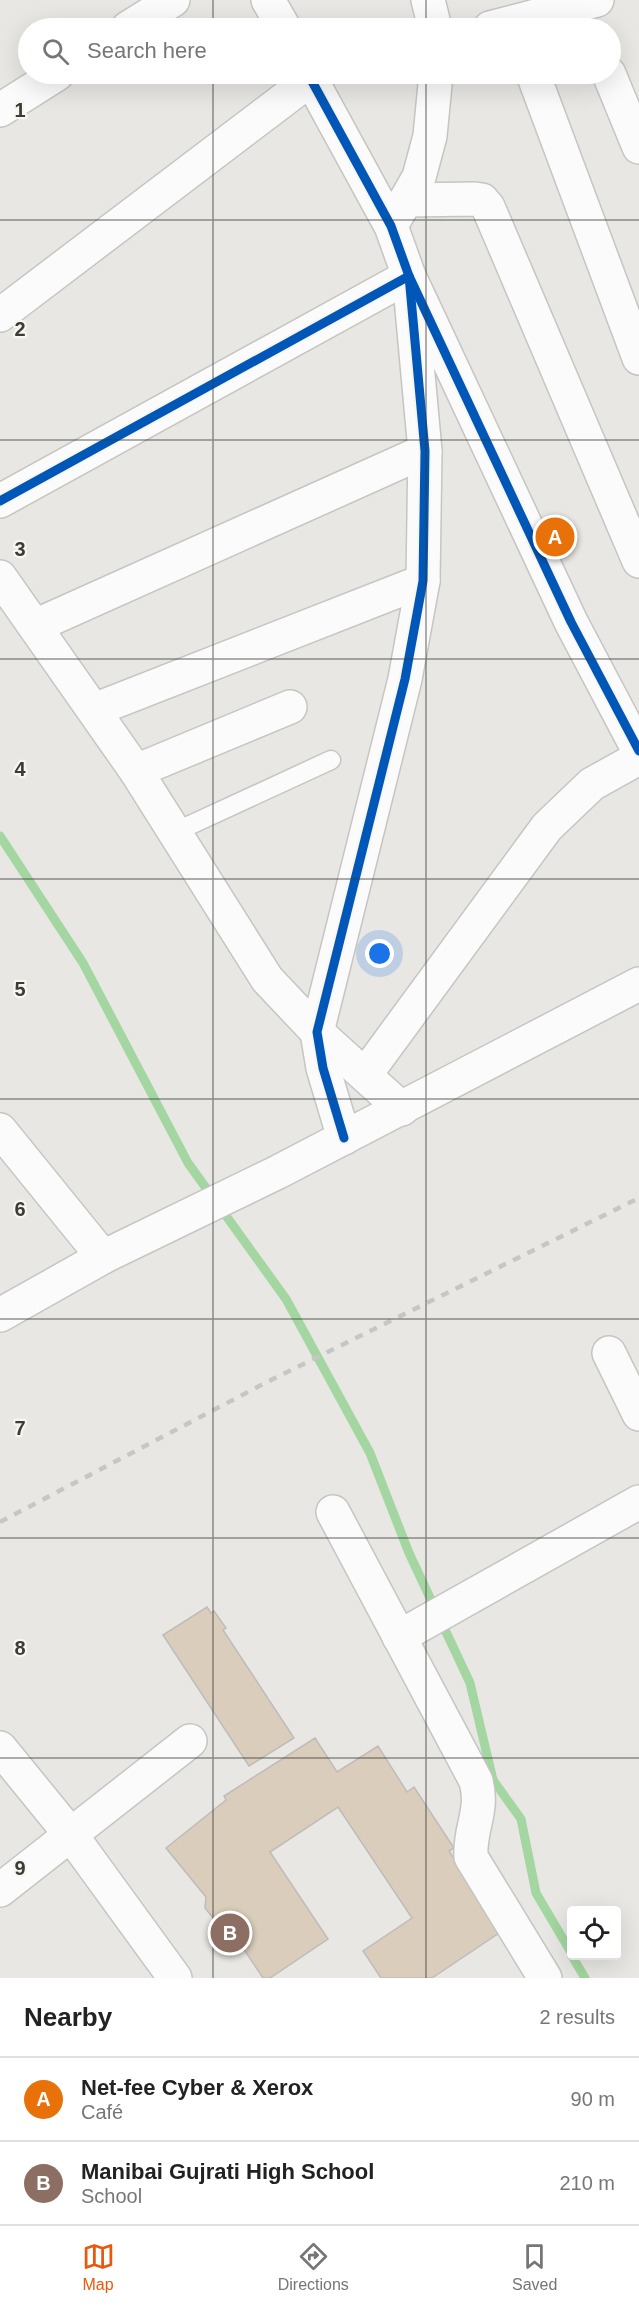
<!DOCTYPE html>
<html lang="en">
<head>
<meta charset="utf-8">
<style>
  :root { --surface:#fff; --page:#f6f6f6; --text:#222; --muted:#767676; --line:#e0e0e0; --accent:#ea580c }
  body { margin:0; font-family:Arial,sans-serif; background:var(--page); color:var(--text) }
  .controls { position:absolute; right:18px; bottom:18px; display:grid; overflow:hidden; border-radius:6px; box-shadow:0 6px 24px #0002 }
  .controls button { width:54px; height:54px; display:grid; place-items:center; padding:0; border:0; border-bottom:2px solid var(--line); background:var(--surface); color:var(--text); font:30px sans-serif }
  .you { position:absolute; left:380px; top:954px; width:21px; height:21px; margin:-15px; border:4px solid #fff; border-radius:50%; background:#1a73e8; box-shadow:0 0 0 9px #1a73e833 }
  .badge { display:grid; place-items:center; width:39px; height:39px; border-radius:50%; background:var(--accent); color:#fff; font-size:20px; font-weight:700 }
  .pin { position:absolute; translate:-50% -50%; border:3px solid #fff; box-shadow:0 2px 6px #0006 }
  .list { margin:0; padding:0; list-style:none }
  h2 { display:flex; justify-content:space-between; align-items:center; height:78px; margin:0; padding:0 24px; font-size:26px }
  h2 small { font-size:20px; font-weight:400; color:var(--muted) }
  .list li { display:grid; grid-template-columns:39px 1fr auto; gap:18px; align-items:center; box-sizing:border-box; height:84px; padding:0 24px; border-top:2px solid var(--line) }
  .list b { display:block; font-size:22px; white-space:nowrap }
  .list p { margin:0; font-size:20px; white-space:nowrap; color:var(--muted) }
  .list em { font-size:20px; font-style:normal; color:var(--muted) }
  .icon { flex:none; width:33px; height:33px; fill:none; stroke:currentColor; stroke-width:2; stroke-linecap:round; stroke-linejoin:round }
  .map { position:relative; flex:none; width:639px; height:1978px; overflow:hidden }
  .search { position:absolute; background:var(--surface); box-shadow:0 6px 24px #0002; left:18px; right:18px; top:18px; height:66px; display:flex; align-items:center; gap:15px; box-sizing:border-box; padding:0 21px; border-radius:33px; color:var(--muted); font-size:22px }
  .sheet { height:246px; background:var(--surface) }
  nav { display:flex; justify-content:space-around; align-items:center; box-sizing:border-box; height:84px; border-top:2px solid var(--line); background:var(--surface); font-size:16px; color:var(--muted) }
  nav a { display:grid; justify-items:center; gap:3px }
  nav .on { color:var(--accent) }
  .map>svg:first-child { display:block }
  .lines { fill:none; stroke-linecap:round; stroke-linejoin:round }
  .stream { stroke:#a3d6a0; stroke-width:9 }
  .building { fill:#dacdbb; stroke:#bebcba; stroke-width:1.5 }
  .service-casing { stroke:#c5c5c2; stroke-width:21 }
  .minor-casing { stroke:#c5c5c2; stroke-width:36 }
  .tertiary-casing { stroke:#c5c5c2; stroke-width:36 }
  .service { stroke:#fcfbfb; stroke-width:18 }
  .minor { stroke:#fcfbfb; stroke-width:33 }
  .tertiary { stroke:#fcfbfb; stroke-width:33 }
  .rail { stroke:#c6c6c5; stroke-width:4.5; stroke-dasharray:8 8; stroke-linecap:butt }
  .cycleway-casing { stroke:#f7f6ef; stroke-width:13 }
  .cycleway { stroke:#0057b8; stroke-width:9 }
  .grid { fill:none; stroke:#3b3b38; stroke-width:1.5; stroke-opacity:0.55 }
  .grid-label { font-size:20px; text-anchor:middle; font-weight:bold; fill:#3b3b38; stroke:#f7f6ef; stroke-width:4.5; stroke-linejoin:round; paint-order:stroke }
</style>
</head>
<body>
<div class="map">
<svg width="639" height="1978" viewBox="0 0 639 1978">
  <rect width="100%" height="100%" fill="#e8e7e4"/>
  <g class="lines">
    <!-- stream -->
    <g class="stream">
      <polyline points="0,836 83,963 188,1163 286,1299 370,1453 409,1553 470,1683 493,1780 521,1819 536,1893 572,1954"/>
      <polyline points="572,1956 585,1978"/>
    </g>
  </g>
  <!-- building -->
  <g class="building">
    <polygon points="207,1607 211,1613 214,1611 226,1628 223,1630 294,1738 249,1766 163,1635"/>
    <polygon points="315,1738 337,1772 378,1746 407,1792 414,1787 454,1848 449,1851 502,1931 432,1978 381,1978 363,1951 412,1918 338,1807 270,1852 328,1939 270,1978 263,1978 227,1924 218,1924 205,1908 206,1897 166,1848 226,1800 224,1796"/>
  </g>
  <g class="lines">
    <defs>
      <polyline id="service" points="175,832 331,760"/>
      <g id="minor">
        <polyline points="268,0 284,28"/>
        <polyline points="428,0 435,28"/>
        <polyline points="128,28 173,0"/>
        <polyline points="490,28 597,0"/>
        <polyline points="308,74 391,226 409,276 425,451 423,581 405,679 317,1032 323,1068 344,1138"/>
        <polyline points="533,74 639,358"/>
        <polyline points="609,74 639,147"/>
        <polyline points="0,110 57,74"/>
        <polyline points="406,200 475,199 482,200 488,207 639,561"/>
        <polyline points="396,217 419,177 430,136 436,74"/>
        <polyline points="0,315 311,79"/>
        <polyline points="0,501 409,276 571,622 639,751"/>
        <polyline points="0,577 136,771 267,979 317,1032 402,1109"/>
        <polyline points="35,626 425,451"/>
        <polyline points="94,710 423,581"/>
        <polyline points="136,771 290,707"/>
        <polyline points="365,1075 547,827 592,784 639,758"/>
        <polyline points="0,1130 103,1257"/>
        <polyline points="609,1353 639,1414"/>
        <path d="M333,1512l143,269c8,31 -7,47 -5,76l74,121"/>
        <polyline points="399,1637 639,1502"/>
        <polyline points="0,1748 71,1835 175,1978"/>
        <polyline points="0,1890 190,1741"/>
      </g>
      <polyline id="tertiary" points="0,1315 103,1257 278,1172 639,984"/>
    </defs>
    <!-- service casing -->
    <use href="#service" class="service-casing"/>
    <!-- minor casing -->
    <use href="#minor" class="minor-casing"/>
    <!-- tertiary casing -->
    <use href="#tertiary" class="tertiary-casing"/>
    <!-- service -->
    <use href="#service" class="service"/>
    <!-- minor -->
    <use href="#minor" class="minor"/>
    <!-- tertiary -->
    <use href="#tertiary" class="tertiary"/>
    <!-- rail -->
    <polyline class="rail" points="0,1522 267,1382 639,1198"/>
    <defs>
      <g id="cycleway">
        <polyline points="308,74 391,226 409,276 425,451 423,581 405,679 317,1032 323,1068 344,1138"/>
        <polyline points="0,501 409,276 571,622 639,751"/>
      </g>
    </defs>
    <!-- cycleway casing -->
    <use href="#cycleway" class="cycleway-casing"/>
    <!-- cycleway -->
    <use href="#cycleway" class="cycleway"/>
  </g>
  <!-- grid -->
  <path class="grid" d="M213,0v28M426,0v28M213,74v1904M426,74v1904M0,220h639M0,440h639M0,659h639M0,879h639M0,1099h639M0,1319h639M0,1538h639M0,1758h639"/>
  <g class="grid-label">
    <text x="20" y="117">1</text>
    <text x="20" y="336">2</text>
    <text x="20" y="556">3</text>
    <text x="20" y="776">4</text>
    <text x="20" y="996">5</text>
    <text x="20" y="1216">6</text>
    <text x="20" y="1435">7</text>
    <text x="20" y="1655">8</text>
    <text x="20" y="1875">9</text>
  </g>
</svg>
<div class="controls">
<button><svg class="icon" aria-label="locate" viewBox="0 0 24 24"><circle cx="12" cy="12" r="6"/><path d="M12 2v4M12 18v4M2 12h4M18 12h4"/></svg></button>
</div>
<div class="you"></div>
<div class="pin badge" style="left:555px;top:537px;background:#e8710a">A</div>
<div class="pin badge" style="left:230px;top:1933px;background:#8d6e63">B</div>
<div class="search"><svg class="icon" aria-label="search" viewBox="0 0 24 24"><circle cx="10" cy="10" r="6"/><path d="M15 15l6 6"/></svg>Search here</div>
</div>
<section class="sheet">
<h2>Nearby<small>2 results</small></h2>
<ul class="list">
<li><span class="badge" style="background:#e8710a">A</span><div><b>Net-fee Cyber &amp; Xerox</b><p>Café</p></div><em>90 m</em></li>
<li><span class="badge" style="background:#8d6e63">B</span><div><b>Manibai Gujrati High School</b><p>School</p></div><em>210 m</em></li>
</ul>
</section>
<nav>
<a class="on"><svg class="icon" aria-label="map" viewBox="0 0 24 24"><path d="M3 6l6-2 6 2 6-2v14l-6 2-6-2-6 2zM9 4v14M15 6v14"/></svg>Map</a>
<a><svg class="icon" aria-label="directions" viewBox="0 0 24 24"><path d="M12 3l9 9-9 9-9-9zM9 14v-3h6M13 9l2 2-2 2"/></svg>Directions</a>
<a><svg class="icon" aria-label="saved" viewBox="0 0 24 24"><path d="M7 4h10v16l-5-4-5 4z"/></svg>Saved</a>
</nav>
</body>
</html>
